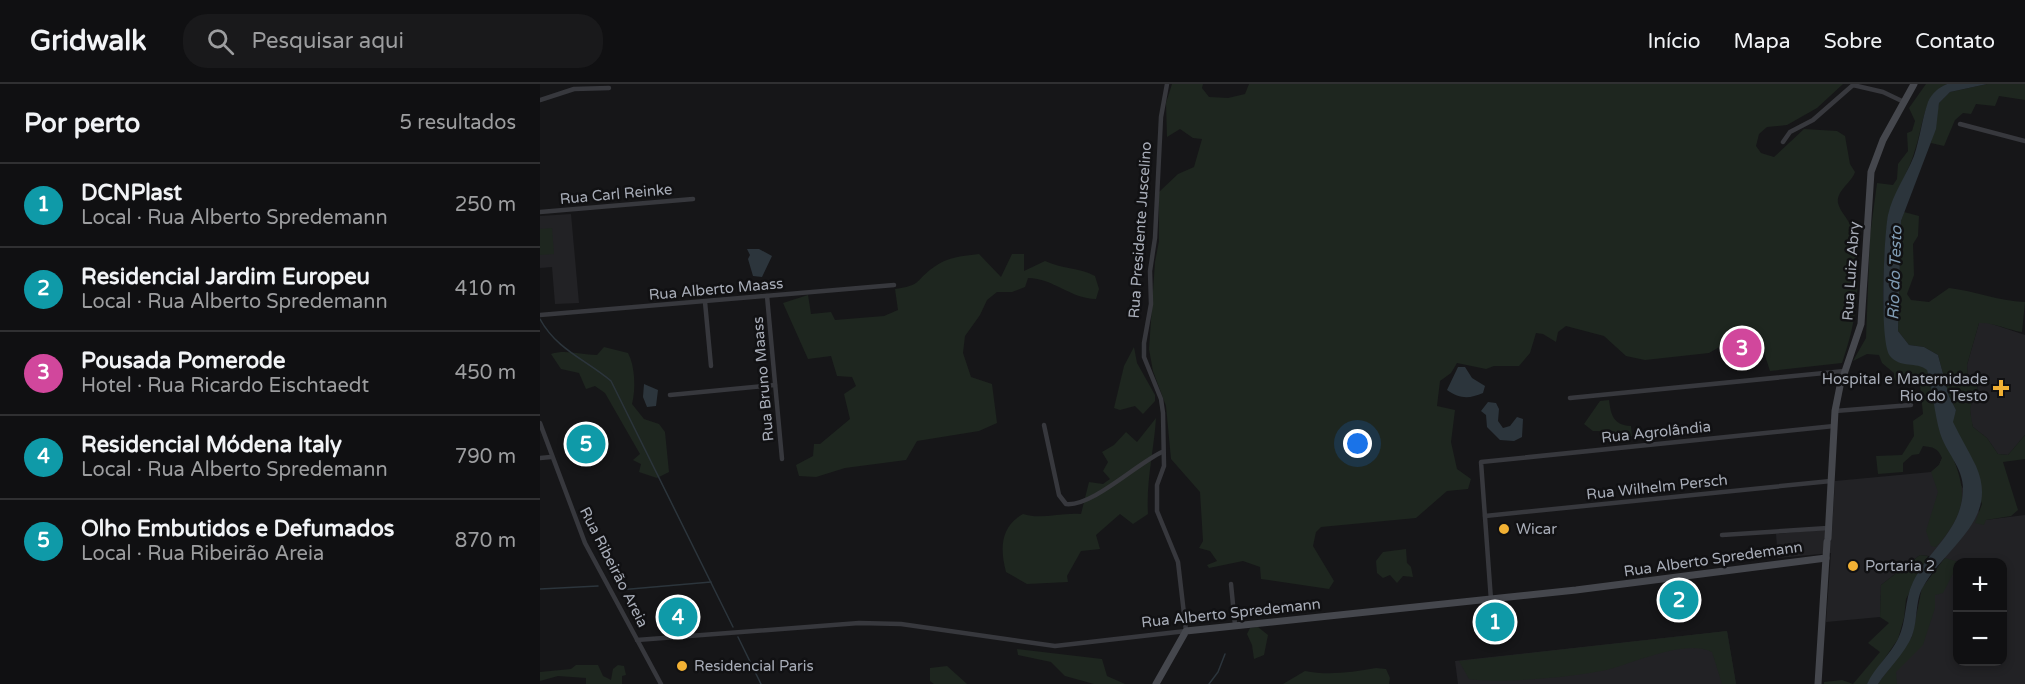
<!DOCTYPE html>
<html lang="pt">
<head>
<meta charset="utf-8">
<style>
  :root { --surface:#101012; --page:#19191b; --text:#f1f3f6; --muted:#9c9d9f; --line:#303032; --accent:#7c3aed }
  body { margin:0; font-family:"Varela Round",sans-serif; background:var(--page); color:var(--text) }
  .controls { position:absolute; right:18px; bottom:18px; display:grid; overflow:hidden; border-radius:12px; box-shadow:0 3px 9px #0003 }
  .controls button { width:54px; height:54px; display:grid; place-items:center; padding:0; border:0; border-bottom:2px solid var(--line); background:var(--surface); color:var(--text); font:30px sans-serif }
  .you { position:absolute; left:818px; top:360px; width:21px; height:21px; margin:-15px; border:4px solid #fff; border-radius:50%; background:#1a73e8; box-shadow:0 0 0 9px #1a73e833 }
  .badge { display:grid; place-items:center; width:39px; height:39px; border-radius:50%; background:var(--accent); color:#fff; font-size:20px; font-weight:700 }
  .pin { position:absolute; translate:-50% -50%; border:3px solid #fff; box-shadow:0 2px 6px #0006 }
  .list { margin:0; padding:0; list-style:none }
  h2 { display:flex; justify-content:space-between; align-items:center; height:78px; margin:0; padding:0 24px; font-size:26px }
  h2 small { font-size:20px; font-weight:400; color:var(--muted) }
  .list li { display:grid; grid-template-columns:39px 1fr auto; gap:18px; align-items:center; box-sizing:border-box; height:84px; padding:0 24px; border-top:2px solid var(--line) }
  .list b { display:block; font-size:22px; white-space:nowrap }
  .list p { margin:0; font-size:20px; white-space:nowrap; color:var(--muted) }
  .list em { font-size:20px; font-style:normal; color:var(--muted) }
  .icon { flex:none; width:33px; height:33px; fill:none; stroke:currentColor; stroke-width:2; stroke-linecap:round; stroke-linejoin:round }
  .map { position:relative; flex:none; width:1485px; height:600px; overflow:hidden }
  header { display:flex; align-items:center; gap:36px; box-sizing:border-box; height:84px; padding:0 30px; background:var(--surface); border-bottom:2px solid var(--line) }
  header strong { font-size:28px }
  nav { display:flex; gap:33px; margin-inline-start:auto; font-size:21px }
  .search { width:420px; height:54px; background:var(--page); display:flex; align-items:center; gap:15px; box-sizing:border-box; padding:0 21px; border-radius:24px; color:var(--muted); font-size:22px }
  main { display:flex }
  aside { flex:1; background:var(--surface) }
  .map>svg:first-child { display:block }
  .built { fill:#222225; fill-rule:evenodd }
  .green { fill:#1e261f }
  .water { fill:#2c353c }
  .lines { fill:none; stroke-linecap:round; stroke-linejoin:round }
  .stream { stroke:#2c353c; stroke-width:1.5 }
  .street { stroke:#37383d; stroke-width:4.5 }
  .secondary { stroke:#45474d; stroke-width:7 }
  .poi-dot { fill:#f2b134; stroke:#111113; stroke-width:2 }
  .labels { text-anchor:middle; stroke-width:5; stroke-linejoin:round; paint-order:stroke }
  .street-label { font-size:15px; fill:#a8adb8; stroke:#111113 }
  .poi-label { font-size:15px; fill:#a8adb8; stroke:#111113; text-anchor:start }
  .water-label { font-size:16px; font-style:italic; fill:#7f9bb3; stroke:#111113 }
</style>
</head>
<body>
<header>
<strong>Gridwalk</strong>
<div class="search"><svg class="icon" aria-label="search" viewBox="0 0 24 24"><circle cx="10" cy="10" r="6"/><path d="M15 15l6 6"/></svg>Pesquisar aqui</div>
<nav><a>Início</a><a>Mapa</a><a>Sobre</a><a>Contato</a></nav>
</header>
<main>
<aside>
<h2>Por perto<small>5 resultados</small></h2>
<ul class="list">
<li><span class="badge" style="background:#0f9aa8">1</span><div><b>DCNPlast</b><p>Local · Rua Alberto Spredemann</p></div><em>250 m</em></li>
<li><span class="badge" style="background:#0f9aa8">2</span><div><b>Residencial Jardim Europeu</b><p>Local · Rua Alberto Spredemann</p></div><em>410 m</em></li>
<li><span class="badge" style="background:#d1479c">3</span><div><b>Pousada Pomerode</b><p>Hotel · Rua Ricardo Eischtaedt</p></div><em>450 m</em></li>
<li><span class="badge" style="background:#0f9aa8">4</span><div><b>Residencial Módena Italy</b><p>Local · Rua Alberto Spredemann</p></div><em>790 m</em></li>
<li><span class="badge" style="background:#0f9aa8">5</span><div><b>Olho Embutidos e Defumados</b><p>Local · Rua Ribeirão Areia</p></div><em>870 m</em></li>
</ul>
</aside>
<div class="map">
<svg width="1485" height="600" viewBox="0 0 1485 600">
  <rect width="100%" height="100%" fill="#161618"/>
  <!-- built -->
  <g class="built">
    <polygon points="31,130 39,219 15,220 12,183 0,184 0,132"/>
    <polygon points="1439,239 1449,239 1485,251 1485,351 1468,371 1458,370 1447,354 1433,343 1431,336 1430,325 1432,317 1445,308 1439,308 1437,302 1428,296 1427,281"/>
    <path d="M1402,374l43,62 40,-5v169h-147l34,-47 10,-49 23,-30 -25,-3 -39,30 -1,32 -54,5 5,-69 -53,5 -2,-24 56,-5 3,-48 96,-9 8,-7zM1418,478h44v100h-44z"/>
    <polygon points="1187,547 1196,600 918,600 915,577"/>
  </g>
  <!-- green -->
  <g class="green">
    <path d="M632,0h31l-1,4 7,9 19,1 17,-4 4,-10h594l-26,24 -30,17 -20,2 -8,7 -3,12 5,7 13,4 30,-28 33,2 8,5 5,28 5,8c-3,10 -19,19 -17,31 2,9 11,16 13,25 12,48 7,89 -9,135l-72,8 -10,-31 -10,-3 -22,5 -19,11 -64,7 -19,-4 -22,-20 -38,-10 -8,6 -2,10 -13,-8 -7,-1 -6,20 -11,13h-25l-8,3 -29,-6 -6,10 -11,8 -3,25 18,4 -4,32 6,27 14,10 -3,10 -21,2 -31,27 -95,9 -5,5 -3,14 21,35 -5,8 -68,-10 -1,-12 -17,-6 -34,7 -2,-3 10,-4 -7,-10 -11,-3 4,-7 -3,-49 -29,-33 -5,-53 -13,-35 -4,-22 6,-87 4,-21v-49l19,-18 16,-7 8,-28 -9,-1 -13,-9 -13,8 -1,-34z"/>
    <path d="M1386,0h21c-24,10 -24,44 -32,66 -6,22 -20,41 -26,63 -3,11 -8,90 -5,100 4,18 34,41 43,57 8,13 8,34 12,49 16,55 44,76 -3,128l-5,-1 -5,-15 12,-39 -7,-20 8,-7 3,-7c-4,-10 -9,-11 -19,-12l-4,8 -7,1 -9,8v9l-25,2 -2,-18 26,-1 12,-19 -1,-15 10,-7 -3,-29 -19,1 -7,-7v-6l-12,-10 -3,-8 -12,-1 -14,7 13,-23 4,-102 7,-53 16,2 4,-6 1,-15 10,-13 -1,-18 5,-2 3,-10 -6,-13z"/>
    <polygon points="1447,0 1485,0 1485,16 1459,12 1455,22 1436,20 1431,30 1423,29 1415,36 1404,62 1391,59 1399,19 1410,8"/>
    <path d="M1364,128l15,4 -1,20 -5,8 1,31 -7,19 4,6 18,2 20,-14c26,3 49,13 76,14l-3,30c-14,-2 -29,-10 -43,-9l-12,42 1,15 7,1 4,11h7l-4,8 -8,-1c-6,8 -3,18 -1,28l14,11 11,16 10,1 17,-20v24l-22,3 15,48 -7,6 -25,4 -2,5 -9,-2 7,-19 -30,-83 4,-11 -7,-14 -11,-41 -14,-8 -15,-2 -11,-14 3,-110z"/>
    <polygon points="12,144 14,170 0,171 0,145"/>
    <path d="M439,170l22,23 11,-23h12v17l21,-10c17,8 33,6 50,15l4,13 -3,10c-25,0 -43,-21 -68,-21l-3,9 -13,5h-15l-10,8 -7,15 -15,21 -2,17 8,24 21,7 5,39 -18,8 -62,10 -11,19 -61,8 -29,9 -17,-1 -3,-11 17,-9 1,-12h6l30,-25 -6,-25 12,-8 -4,-9 -15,-1 -6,-20 -23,3 -25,-56 25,-8 3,19 20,-2 4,8 49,-4 14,-6 -3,-21c28,-4 19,-8 39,-22 13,-10 29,-11 45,-13z"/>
    <path d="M64,263l24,6c7,13 8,36 4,51l12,15 15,5 6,8 4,40 -12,6 -18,-6 2,-8 -8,-4 7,-6 -35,-61 -10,-7 -9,3 -7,-16 -18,-4 -10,-15c15,-5 30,1 46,1z"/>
    <polygon points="594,263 597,279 615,311 615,317 603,330 595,322 580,326 574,324 584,282"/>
    <path d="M1069,316c2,15 4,25 22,26l1,10c-14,2 -23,-6 -39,-5l-9,-7 16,-23z"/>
    <path d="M616,334c-2,32 -10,63 -8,96l-15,10 -13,-10 -24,21 4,14 -19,2 -14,25 1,6 -41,2 -21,-12c-6,-23 -6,-45 17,-58 18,6 39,-2 58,0l8,-32 14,2 7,-5 -7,-8 5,-9 -6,-10 12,-7 12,-13 11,10z"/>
    <polygon points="866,465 867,479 871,483 873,493 863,492 857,499 850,491 843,494 837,489 836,477 843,468"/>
    <polygon points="1380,471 1388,472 1366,515 1364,534 1358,555 1327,600 1284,600 1284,598 1302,596 1313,600 1340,568 1328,559 1349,539 1340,533 1341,501"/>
    <polygon points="1405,474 1419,478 1403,509 1395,511 1395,524 1383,561 1356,588 1357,600 1338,600 1372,553 1382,504"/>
    <polygon points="718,543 728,551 724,571 714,575 712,561 707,550 710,544"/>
    <path d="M1187,547l9,53h-14l-10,-32c-26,-13 -75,10 -102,17 -32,8 -111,15 -141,10l-10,-18z"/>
    <polygon points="477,565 562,575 567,592 585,600 554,600 525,592 511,578 478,571"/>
    <polygon points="36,581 58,581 63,592 71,596 73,585 78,581 84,582 86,591 82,592 82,600 46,600 46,594 18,592 0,597 0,588 31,585"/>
    <polygon points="407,582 427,600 394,600 390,597 390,584"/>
    <path d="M836,584l10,1 4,9 -1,6h-106l22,-13c24,5 47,1 71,-3z"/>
  </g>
  <!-- water -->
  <g class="water">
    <path d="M1407,0h40l-37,8 -11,11 -3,26 -35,92 -3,110 11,14 15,2 14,8 11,41 7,14 -3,12c7,15 16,29 23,44 24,54 -30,80 -53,121 -8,13 -5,34 -11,49 -7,17 -24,33 -34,48h-11c8,-17 23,-29 31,-45 9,-18 6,-39 15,-57 17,-34 48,-51 50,-91 1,-23 -17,-38 -23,-58 -6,-21 -7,-43 -13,-63 -11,-9 -26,-1 -37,-14 -11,-14 -6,-121 -2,-141 5,-22 18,-39 26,-59 6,-18 8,-37 14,-54 4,-9 10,-14 19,-18z"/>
    <polygon points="207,165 219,165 232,172 222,193 213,192 208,175 210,171"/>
    <path d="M918,283h7l7,11 13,8 -2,7c-14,6 -23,6 -36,-3z"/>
    <polygon points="104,300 118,306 116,322 107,323 103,313"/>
    <polygon points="948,318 956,319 959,325 958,337 963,344 970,342 977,333 983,335 982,353 974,357 960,356 947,343 946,331 941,327"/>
  </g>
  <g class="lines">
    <!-- stream -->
    <g class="stream">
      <path d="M0,235c16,30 46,41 71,62l122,246"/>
      <polyline points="0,505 58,502"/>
      <polyline points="79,506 171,498"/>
      <polyline points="198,553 221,600"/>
      <polyline points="669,600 678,588 685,570"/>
    </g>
    <!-- street -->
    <g class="street">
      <polyline points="0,16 34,5 69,4"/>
      <polyline points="1420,40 1485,57"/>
      <polyline points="1243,58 1250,48 1273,36 1313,1 1343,8 1364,18"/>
      <polyline points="0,128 153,115"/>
      <polyline points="227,212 242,375"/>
      <polyline points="165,218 171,282"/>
      <polyline points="0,231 354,201"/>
      <polyline points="130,311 235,301"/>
      <polyline points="1030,314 1305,287"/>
      <polyline points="1295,327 1371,321"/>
      <polyline points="0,339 45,459 121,600"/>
      <path d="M504,341l15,70 7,9c26,3 70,-40 96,-52"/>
      <polyline points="0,374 11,373"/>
      <polyline points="945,432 1291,397"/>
      <polyline points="1182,451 1288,444"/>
      <polyline points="691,500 695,541"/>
      <polyline points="951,516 941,378 1294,342"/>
      <polyline points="97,556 319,539 361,540 515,562 646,547 638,478 617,427 617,401 624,382 623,329 621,315 604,273 604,259 611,220 610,187 615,154 621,33 627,0"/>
    </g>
    <!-- secondary -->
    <g class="secondary">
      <polyline points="1288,454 1295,327 1300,302 1321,240 1331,88 1343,56 1374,0"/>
      <polyline points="616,600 646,547 1036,506 1286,474"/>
      <polyline points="1278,600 1287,458"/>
    </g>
  </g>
  <!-- markers -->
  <g class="poi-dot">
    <path d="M1458 295h6v6h6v6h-6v6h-6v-6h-6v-6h6z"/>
    <circle cx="964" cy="445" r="6"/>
    <circle cx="1313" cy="482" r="6"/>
    <circle cx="142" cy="582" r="6"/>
  </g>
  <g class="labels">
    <!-- street labels -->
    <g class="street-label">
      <text transform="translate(76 110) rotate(-5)" y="5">Rua Carl Reinke</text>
      <text transform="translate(600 146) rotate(-86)" y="5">Rua Presidente Juscelino</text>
      <text transform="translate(1311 187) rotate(-86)" y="5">Rua Luiz Abry</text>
      <text transform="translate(176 205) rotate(-5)" y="5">Rua Alberto Maass</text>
      <text transform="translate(223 295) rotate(-95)" y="5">Rua Bruno Maass</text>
      <text transform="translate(1116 348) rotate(-6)" y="5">Rua Agrolândia</text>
      <text transform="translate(1117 403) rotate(-6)" y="5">Rua Wilhelm Persch</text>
      <text transform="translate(1173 475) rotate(-8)" y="5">Rua Alberto Spredemann</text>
      <text transform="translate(74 483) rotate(63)" y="5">Rua Ribeirão Areia</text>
      <text transform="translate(691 529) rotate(-6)" y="5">Rua Alberto Spredemann</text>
    </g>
    <!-- poi labels -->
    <g class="poi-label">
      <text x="1448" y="300" text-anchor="end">Hospital e Maternidade<tspan x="1448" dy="17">Rio do Testo</tspan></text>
      <text x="976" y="450">Wicar</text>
      <text x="1325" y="487">Portaria 2</text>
      <text x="154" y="587">Residencial Paris</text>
    </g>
    <!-- water labels -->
    <g class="water-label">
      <text transform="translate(1354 189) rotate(-88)" y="6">Rio do Testo</text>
    </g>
  </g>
</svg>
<div class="controls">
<button>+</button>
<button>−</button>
</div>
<div class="you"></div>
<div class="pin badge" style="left:955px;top:538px;background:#0f9aa8">1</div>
<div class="pin badge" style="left:1139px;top:516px;background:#0f9aa8">2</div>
<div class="pin badge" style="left:1202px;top:264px;background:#d1479c">3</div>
<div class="pin badge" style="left:138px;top:533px;background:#0f9aa8">4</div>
<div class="pin badge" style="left:46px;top:360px;background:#0f9aa8">5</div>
</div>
</main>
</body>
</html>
